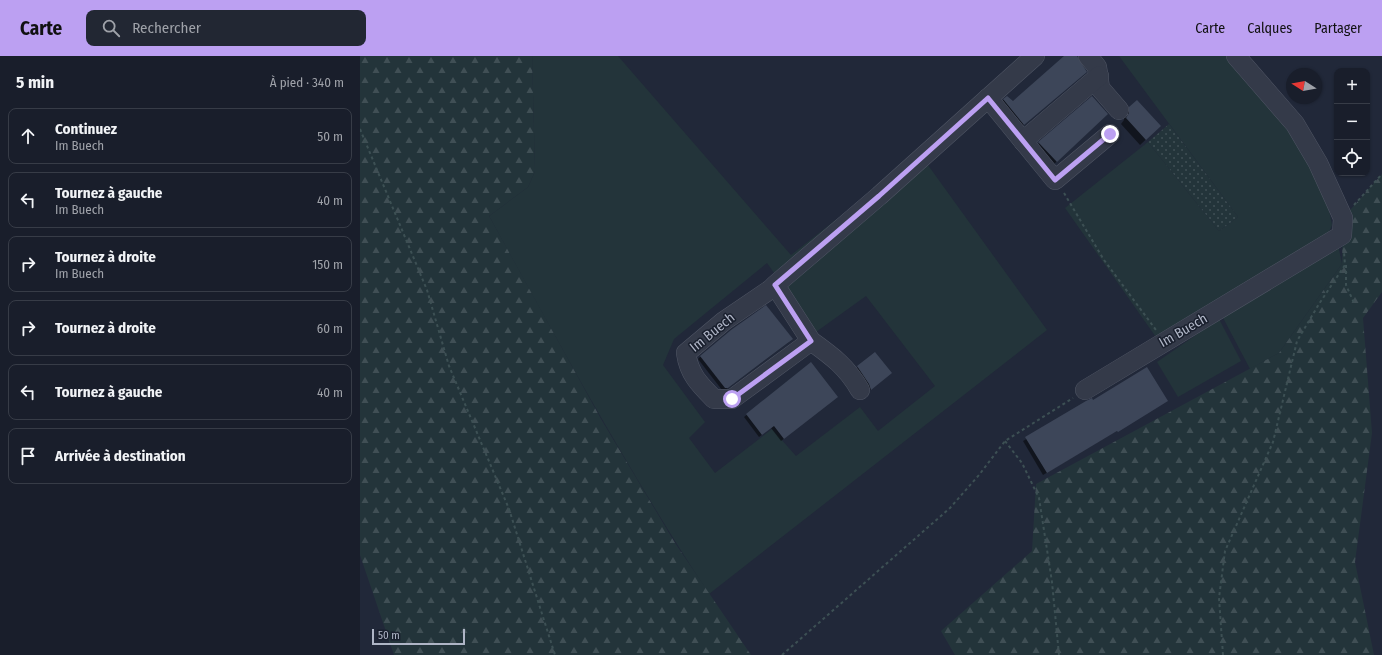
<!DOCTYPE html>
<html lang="fr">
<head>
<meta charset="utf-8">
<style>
  :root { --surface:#191e2b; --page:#222733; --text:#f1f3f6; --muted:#9fa2a9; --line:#373c47; --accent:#bca0f2 }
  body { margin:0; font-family:"Fira Sans Condensed",sans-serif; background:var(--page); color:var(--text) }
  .controls { position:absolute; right:12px; top:12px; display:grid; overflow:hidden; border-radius:8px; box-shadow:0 1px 3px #0004 }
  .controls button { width:36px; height:36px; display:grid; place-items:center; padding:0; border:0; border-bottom:1px solid var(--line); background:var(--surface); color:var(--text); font:20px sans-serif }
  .compass { position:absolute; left:926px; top:12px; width:36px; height:36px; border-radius:50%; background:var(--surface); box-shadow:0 1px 3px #0004; rotate:281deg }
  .scale { position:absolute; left:12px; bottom:10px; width:93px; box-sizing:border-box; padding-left:4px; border:2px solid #afb5c6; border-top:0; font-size:11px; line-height:14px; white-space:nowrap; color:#afb5c6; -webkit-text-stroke:3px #1a202e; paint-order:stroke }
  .stop { position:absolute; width:12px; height:12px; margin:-9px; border:3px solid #bca0f2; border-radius:50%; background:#fff }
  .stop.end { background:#bca0f2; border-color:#fff; box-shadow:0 1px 4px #0008 }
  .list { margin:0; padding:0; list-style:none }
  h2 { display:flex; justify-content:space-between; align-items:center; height:52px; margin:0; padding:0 16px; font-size:17px }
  h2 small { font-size:13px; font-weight:400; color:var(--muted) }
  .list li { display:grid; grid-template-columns:26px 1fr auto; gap:12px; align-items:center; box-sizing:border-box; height:56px; margin:0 8px 8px; padding:0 8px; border:1px solid var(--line); border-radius:8px }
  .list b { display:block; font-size:15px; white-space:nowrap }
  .list p { margin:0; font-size:13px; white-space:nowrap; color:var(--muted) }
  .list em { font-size:13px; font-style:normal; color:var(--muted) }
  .icon { flex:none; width:22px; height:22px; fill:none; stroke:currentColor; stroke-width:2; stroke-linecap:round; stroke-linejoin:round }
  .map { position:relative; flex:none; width:1022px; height:599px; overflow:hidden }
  header { display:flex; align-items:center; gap:24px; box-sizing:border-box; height:56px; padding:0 20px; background:var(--accent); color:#111 }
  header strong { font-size:19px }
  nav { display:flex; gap:22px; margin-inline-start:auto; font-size:14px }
  .search { width:280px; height:36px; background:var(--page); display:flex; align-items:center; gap:10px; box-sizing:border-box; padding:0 14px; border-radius:8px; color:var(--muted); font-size:15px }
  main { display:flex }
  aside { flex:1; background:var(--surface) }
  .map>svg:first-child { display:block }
  .grass { fill:#23343a; fill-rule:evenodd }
  .forest { fill:url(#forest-firs) }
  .garden { fill:url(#garden-dots) }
  .shadow { fill:#0007 }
  .building { fill:#3d4659 }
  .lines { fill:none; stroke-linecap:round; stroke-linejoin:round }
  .minor-casing { stroke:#4f5564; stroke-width:20 }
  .path { stroke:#3d5054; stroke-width:2; stroke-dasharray:3 3; stroke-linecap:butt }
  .minor { stroke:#343a49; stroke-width:19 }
  .route { stroke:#bca0f2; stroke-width:5 }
  .labels { text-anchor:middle; stroke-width:3; stroke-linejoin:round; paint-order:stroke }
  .street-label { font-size:14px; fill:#afb5c6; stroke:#1a202e }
</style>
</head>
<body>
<header>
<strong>Carte</strong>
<div class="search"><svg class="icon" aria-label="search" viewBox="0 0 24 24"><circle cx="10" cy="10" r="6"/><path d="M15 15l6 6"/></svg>Rechercher</div>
<nav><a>Carte</a><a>Calques</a><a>Partager</a></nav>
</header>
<main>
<aside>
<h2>5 min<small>À pied · 340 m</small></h2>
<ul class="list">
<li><svg class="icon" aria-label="ahead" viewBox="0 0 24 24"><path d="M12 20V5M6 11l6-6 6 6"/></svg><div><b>Continuez</b><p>Im Buech</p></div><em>50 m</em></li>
<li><svg class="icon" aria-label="left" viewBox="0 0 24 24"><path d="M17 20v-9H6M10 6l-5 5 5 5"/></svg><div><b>Tournez à gauche</b><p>Im Buech</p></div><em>40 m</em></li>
<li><svg class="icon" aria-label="right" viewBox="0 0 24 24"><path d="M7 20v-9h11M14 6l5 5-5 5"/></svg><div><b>Tournez à droite</b><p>Im Buech</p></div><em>150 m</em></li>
<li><svg class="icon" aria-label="right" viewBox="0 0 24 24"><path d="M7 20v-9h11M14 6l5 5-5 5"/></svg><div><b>Tournez à droite</b></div><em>60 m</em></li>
<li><svg class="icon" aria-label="left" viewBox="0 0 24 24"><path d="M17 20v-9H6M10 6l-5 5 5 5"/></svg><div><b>Tournez à gauche</b></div><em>40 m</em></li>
<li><svg class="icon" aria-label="arrive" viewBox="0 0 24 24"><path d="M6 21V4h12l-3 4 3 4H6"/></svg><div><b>Arrivée à destination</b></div></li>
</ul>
</aside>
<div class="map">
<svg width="1022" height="599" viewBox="0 0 1022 599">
  <defs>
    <pattern id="forest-firs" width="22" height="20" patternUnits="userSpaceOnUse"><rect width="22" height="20" fill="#23343a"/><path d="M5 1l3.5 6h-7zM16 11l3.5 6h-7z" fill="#404f55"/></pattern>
    <pattern id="garden-dots" width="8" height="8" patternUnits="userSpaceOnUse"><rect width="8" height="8" fill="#23343a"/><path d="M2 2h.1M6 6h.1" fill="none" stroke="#404f55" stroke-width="1.8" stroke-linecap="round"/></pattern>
  </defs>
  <rect width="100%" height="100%" fill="#212839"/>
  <!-- grass -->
  <g class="grass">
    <path d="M172,0h86l173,199 121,-95 13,1 122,169 -338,264c-80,-122 -150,-250 -220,-378l39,-29 7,-16zM407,207l49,69 50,-36 69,90 -57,45 -18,-24 -64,49 -24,-27 -57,44 -26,-35 16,-16 -42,-57 11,-26z"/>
    <polygon points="759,0 866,0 934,82 960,128 969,154 972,169 966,183 798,284 705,152 788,86 859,175 878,161"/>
    <polygon points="978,188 982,208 919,297 890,313 861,258"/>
    <polygon points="859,263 881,305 818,341 797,306"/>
  </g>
  <!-- forest -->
  <g class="forest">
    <polygon points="0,0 172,0 175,115 168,131 129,160 241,363 315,487 391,599 34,599 0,499"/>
    <polygon points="1022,118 1022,236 1003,262 1012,377 995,506 1014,599 595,599 581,575 672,495 676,428 919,297 982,208 983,162"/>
  </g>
  <!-- garden -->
  <polygon class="garden" points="809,68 878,161 859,175 788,86"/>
  <!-- shadow -->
  <g class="shadow">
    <polygon points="705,0 714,0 723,19 661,71 641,46 647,41 652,47"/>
    <polygon points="777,45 794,76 780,89 761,68 764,64 764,57"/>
    <polygon points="747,58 694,108 677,89 679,87"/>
    <polygon points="429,286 365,334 362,334 338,303 340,301"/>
    <polygon points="451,308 474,343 421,385 411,372 399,381 384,361"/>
    <polygon points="498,311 525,322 505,338 492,317"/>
    <polygon points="733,345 807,345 683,419 663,385"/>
  </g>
  <!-- building -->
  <g class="building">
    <polygon points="704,0 717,0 727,16 664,69 643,43 647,40 653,45"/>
    <polygon points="732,40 748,58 697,106 678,86"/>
    <polygon points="777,44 801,70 786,84 766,62 769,57 769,51"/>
    <polygon points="406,249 433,283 368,332 365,332 340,300 371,274"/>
    <polygon points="515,296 532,317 511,334 509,328 497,310"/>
    <polygon points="451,306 478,341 424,383 414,370 402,379 386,358"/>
    <polygon points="787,311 808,345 758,376 757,375 687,417 665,381 726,345 732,342 733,344"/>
  </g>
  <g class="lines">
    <defs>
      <g id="minor">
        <polyline points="728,0 737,11 740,32 759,54"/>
        <polyline points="628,42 695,124 750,78"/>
        <polyline points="663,85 739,20"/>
        <path d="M415,229l36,56 -79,58h-18c-15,-15 -25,-25 -28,-46l38,-32 47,-32 4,-4 104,-89 156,-140"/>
        <path d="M451,285c21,15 36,26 49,49"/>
        <polyline points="725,334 982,179 983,162 958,107 935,68 876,0"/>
      </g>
    </defs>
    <!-- minor casing -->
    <use href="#minor" class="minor-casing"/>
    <!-- path -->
    <g class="path">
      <polyline points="0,73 67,234 89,310 149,453 195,599"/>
      <polyline points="704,137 744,204 796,274"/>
      <polyline points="994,149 1022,118"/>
      <polyline points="986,209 986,229 994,247"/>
      <polyline points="645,385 662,407 679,442 692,526 699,599"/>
      <polyline points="422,599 590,452 619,419 645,385 713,342"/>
      <polyline points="863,599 859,542 865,495 913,386 937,285 959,248 985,209 984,196"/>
    </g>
    <!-- minor -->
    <use href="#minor" class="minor"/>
  </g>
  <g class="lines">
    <!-- route -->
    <polyline class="route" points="372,343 451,285 415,229 519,140 628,42 695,124 750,78"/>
  </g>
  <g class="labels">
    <!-- street labels -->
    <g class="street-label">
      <text transform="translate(823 274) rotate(-30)" y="5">Im Buech</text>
      <text transform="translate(352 276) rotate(-39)" y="5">Im Buech</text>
    </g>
  </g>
</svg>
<div class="controls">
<button>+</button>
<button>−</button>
<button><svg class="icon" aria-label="locate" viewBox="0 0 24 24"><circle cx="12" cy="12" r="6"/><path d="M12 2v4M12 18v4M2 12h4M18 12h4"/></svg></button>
</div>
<svg class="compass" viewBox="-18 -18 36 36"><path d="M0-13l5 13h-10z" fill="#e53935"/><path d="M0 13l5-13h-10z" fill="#9fa2a9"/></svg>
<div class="scale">50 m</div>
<div class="stop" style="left:372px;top:343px"></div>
<div class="stop end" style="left:750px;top:78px"></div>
</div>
</main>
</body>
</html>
